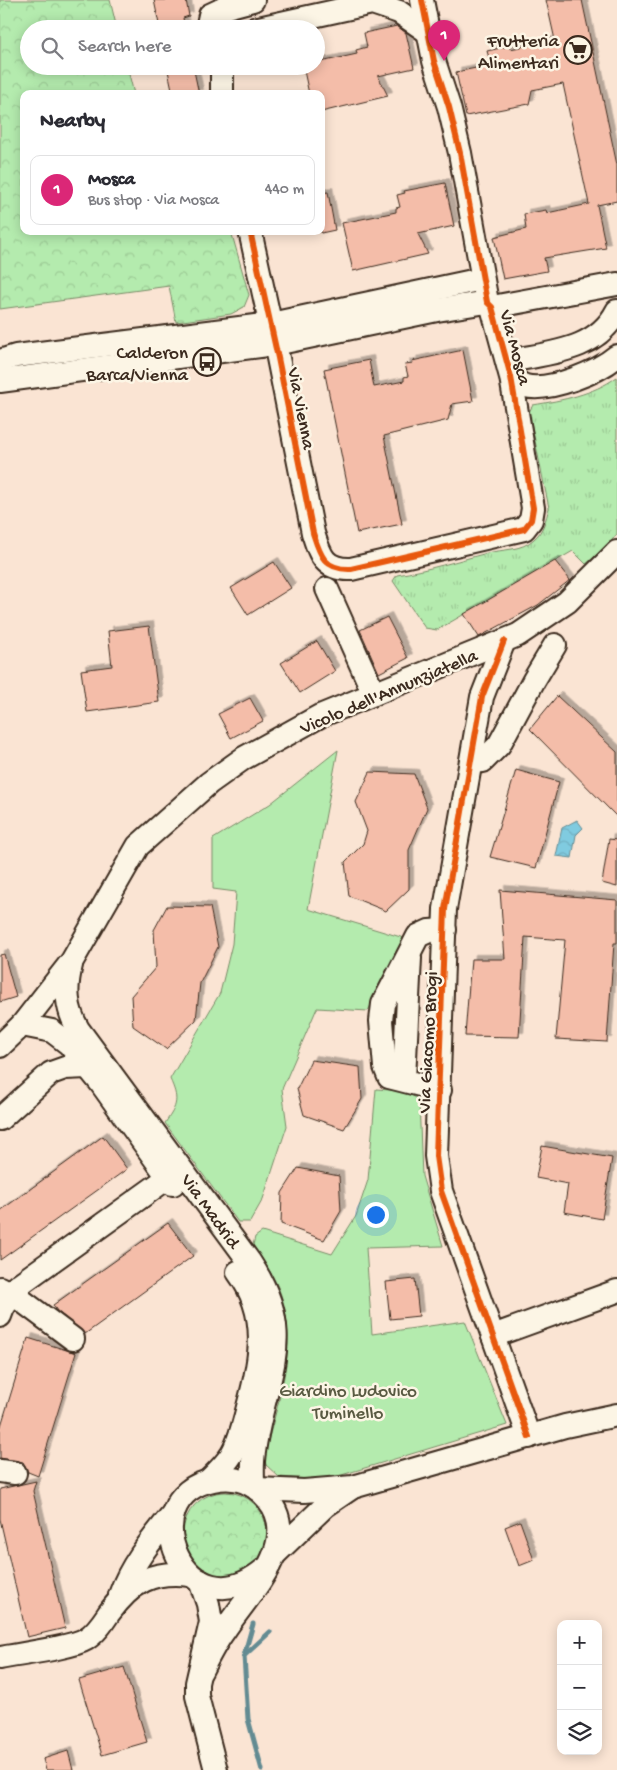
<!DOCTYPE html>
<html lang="en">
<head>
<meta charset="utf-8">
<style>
  :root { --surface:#fff; --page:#f7f7f7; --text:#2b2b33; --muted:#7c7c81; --line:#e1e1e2; --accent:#db2777 }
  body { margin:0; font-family:"Gochi Hand",sans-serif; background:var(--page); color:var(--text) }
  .controls { position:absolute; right:15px; bottom:15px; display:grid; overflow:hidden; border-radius:10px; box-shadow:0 2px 12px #0003 }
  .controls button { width:45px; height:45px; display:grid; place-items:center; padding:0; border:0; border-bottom:1px solid var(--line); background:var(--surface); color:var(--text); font:25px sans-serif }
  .you { position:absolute; left:375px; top:1214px; width:18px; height:18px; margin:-12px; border:4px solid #fff; border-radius:50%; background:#1a73e8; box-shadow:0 0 0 8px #1a73e833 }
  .badge { display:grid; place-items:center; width:32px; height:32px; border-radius:50%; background:var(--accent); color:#fff; font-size:16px; font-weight:700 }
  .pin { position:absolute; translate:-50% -41px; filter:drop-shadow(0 1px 2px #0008) }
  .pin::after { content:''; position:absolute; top:26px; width:18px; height:15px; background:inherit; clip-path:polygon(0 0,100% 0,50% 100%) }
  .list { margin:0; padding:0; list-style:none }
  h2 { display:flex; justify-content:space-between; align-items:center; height:65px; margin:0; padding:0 20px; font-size:21px }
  h2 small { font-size:16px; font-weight:400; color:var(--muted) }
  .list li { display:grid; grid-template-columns:32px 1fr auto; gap:15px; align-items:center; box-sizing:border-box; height:70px; margin:0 10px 10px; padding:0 10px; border:1px solid var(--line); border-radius:10px }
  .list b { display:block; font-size:19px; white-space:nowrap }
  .list p { margin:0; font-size:16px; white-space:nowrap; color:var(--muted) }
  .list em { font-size:16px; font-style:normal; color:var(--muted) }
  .icon { flex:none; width:28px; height:28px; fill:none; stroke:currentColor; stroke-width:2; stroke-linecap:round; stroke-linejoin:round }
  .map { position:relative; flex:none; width:617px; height:1770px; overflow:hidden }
  .search { position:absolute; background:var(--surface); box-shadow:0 2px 12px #0003; left:20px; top:20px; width:305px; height:55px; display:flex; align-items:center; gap:12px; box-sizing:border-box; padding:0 18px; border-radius:28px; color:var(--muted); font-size:19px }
  .panel { position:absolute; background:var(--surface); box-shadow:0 2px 12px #0003; left:20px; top:90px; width:305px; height:145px; border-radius:10px }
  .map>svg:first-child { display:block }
  .grass { fill:url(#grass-tufts); stroke:#788a66 }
  .forest { fill:url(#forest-crowns); stroke:#788a66 }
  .garden { fill:#b4ebae; stroke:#788a66 }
  .water { fill:url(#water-waves); stroke:#648b92 }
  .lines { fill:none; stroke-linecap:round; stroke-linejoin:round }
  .stream { stroke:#648b92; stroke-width:5 }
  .building { fill:#f4bda9; stroke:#3b2a1e; filter:url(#shadow) }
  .minor-casing { stroke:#3b2a1e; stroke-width:26 }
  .minor { stroke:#fcf5e5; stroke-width:22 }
  .cycleway-casing { stroke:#fcf5e5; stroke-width:9 }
  .cycleway { stroke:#e8590c; stroke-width:6 }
  .labels { text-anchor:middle; stroke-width:5; stroke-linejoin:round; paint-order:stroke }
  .poi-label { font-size:19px; fill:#3b2a1e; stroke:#fcf5e5; text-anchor:end }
  .street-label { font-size:19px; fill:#3b2a1e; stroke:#fcf5e5 }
  .park-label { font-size:19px; fill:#595a42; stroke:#fcf5e5 }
</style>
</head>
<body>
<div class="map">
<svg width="617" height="1770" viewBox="0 0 617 1770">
  <defs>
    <pattern id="grass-tufts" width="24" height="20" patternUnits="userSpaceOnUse" patternTransform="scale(1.25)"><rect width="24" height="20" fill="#b4ebae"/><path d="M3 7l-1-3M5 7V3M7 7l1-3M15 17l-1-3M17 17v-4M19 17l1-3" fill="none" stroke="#9cca95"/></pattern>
    <pattern id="forest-crowns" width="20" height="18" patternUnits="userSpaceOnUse" patternTransform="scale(1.25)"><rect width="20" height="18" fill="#b4ebae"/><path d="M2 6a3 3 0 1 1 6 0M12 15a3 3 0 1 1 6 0" fill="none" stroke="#9cca95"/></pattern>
    <pattern id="water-waves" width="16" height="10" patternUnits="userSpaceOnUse" patternTransform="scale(1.25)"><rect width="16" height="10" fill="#80cbe0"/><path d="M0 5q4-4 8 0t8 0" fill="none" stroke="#70aec0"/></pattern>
    <filter id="shadow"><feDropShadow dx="4.5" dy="-4.5" stdDeviation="0" flood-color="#0004"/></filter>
  </defs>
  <rect width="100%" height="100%" fill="#fae4d3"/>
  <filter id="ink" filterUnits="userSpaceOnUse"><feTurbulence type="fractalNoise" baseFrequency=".02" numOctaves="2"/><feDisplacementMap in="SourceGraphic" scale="10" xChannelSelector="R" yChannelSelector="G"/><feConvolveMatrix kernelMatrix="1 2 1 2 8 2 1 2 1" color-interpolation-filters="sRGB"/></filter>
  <g filter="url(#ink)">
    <!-- grass -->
    <path class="grass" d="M617,377v157l-10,12 -21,18 -13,-13 -136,79 -12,-2 -32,-47 4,-6c31,-5 60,-14 90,-22 16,-4 35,-2 47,-14 9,-7 12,-20 15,-31l-20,-96 4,-7c30,-5 59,-10 84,-28z"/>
    <!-- forest -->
    <g class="forest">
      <polygon points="0,0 110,0 117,29 29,29 29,66 127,66 134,94 24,94 24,231 231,231 249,295 244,307 231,314 176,322 169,286 0,309"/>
      <circle cx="225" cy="1534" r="42"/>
    </g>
    <!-- garden -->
    <g class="garden">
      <path d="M338,750l-30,159 96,29 -36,73 -51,-3 -35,81 5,37 -24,73 -13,23h-12l-73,-99c13,-18 14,-24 5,-44l50,-86 12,-49 4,-52 -23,-3v-50l57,-35z"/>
      <path d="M376,1089l29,2 14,9 3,76 21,70 -77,2 6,86 93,-13 42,104 -182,55 -46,-3 -13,-12 -2,-9c13,-51 35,-109 17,-161 -6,-18 -18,-34 -28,-50l2,-8 7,-5 70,22 24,-38 12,-36z"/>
    </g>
    <!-- water -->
    <polygon class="water" points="577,820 583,828 576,835 572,858 556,856 562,828"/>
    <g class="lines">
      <!-- stream -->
      <g class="stream">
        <polyline points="244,1656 253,1624"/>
        <polyline points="262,1770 248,1719 244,1656 270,1632"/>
      </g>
    </g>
    <!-- building -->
    <g class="building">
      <polygon points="154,0 186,0 189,16 183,18 185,29 160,29"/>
      <polygon points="546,0 582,0 617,165 617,201 597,205 606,248 544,258 547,271 503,279 494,237 526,229 524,214 546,210 547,213 589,204 563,84 532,90 529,104 466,116 456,72 491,65 487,51 509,46 510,49 555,40"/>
      <polygon points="397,26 406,33 414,68 378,76 388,96 321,112 321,94 309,94 303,66 316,66 316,63 357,54 356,50 367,47 364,33"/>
      <polygon points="167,66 193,66 199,94 173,94"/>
      <polygon points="445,183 454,226 418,234 428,254 353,271 342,223 396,212 396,208 400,207 397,195 405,193 404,191"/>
      <polygon points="328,192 335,230 321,233 321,193"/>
      <polygon points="463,350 473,401 452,404 448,420 384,436 402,524 357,533 324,369 369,360 374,387 404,381 404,377 408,376 405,364 413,363 412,361"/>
      <polygon points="555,561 570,580 538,605 479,637 464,614"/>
      <polygon points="274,562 291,588 248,615 231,588"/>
      <polygon points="387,617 408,658 379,673 360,630"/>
      <polygon points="149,626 159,702 87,712 81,670 112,666 108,631"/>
      <polygon points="317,641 335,671 300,693 281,663"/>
      <polygon points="557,696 617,752 617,817 530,729"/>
      <polygon points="250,698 263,721 231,738 218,714"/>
      <polygon points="516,770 559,782 536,868 490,857"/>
      <polygon points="370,772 414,774 427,808 409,850 409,889 386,911 349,896 345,862 363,844 367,831 356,802"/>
      <polygon points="609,839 617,840 617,887 602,883"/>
      <polygon points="500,890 617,900 617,943 614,943 607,1042 556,1039 565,940 525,937 519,1037 465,1036 471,959 505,959"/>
      <polygon points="167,906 210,907 218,947 200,983 196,1020 166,1049 133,1026 131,996 156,967 154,930"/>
      <polygon points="4,954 16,997 0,1002 0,955"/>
      <polygon points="311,1060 360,1067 362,1099 344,1129 304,1115 297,1089"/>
      <polygon points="103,1136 127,1169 0,1260 0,1211"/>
      <polygon points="542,1146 612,1158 602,1219 564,1212 568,1184 536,1178"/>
      <polygon points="298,1168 339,1176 341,1211 324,1240 281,1224 282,1193"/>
      <polygon points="168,1223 193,1256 85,1334 57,1311 53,1305"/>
      <polygon points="415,1279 419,1316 390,1319 386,1282"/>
      <polygon points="28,1338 76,1353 38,1476 28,1472 23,1462 0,1458 0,1429"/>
      <polygon points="36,1481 33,1491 65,1628 27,1637 0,1519 0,1489"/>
      <polygon points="520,1521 534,1560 519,1566 505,1527"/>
      <polygon points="124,1667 147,1742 102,1755 79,1680"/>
      <polygon points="68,1751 73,1770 46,1770 43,1759"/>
    </g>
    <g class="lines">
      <defs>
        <g id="minor">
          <polyline points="207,29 210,15 227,7 253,0"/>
          <polyline points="254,29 372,3 399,12 428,32"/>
          <polyline points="222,66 222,94"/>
          <path d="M250,231l28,127 35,175c7,22 11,37 38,36l173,-40 7,-9 2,-12 -22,-131 -19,-70 -5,-5 -27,-149 -11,-46 -15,-46 -12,-61"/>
          <polyline points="492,307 617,284"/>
          <path d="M520,359c37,-7 78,-11 97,-48"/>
          <polyline points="0,361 16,356 271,324 482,279"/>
          <path d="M511,377c4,4 9,7 14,9 25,6 73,-14 92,-30"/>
          <polyline points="0,381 275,344 437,310 487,302"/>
          <polyline points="327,589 374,694"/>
          <polyline points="504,641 482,697 445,909 436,1156 441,1191 529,1437"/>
          <polyline points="472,762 483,761 499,745 534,680 555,645"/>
          <path d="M71,965c-6,24 -5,43 7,64l171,232c51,76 15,114 5,191 -2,11 -1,23 -1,34"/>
          <polyline points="22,1025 52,1031 69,1044 100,1082 173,1184"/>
          <polyline points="0,1046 22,1025 72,961 138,846 209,783 244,758 320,716 518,635 567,602 617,552"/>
          <polyline points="404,1079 410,958"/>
          <polyline points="440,1090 389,1077 385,1067 381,1021 383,1004 418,936 429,931 445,930"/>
          <polyline points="0,1119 51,1073 65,1068 87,1067"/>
          <polyline points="0,1288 21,1300 73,1339"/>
          <polyline points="0,1316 3,1308 17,1286 180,1169"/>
          <polyline points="493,1336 617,1291"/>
          <polyline points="0,1471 15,1473"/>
          <path d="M209,1480c8,-8 17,-16 23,-26 8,-14 12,-31 16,-47 13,-47 22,-92 -10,-135"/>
          <polyline points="257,1489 304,1491 353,1487 565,1426 617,1415"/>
          <polyline points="276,1553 325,1506 350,1489"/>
          <polyline points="200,1581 208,1604 211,1622 197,1683 197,1696 216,1770"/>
          <path d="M120,1595c11,-31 33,-57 53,-82"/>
          <path d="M0,1658c20,-4 71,-10 86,-19 10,-6 17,-17 23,-26 23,-31 43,-43 81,-38"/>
          <path d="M201,1671c7,-14 14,-28 23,-40 24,-37 85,-94 38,-138 -13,-13 -31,-17 -49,-13 -85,17 -27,156 52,89"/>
        </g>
      </defs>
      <!-- minor casing -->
      <use href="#minor" class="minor-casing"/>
      <!-- minor -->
      <use href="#minor" class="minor"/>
      <defs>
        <g id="cycleway">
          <path d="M250,231l28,127 35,175c7,22 11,37 38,36l173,-40 7,-9 2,-12 -22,-131 -19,-70 -5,-5 -27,-149 -11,-46 -15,-46 -12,-61"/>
          <polyline points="504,641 482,697 445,909 436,1156 441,1191 529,1437"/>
        </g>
      </defs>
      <!-- cycleway casing -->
      <use href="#cycleway" class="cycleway-casing"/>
      <!-- cycleway -->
      <use href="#cycleway" class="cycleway"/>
    </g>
  </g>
  <!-- icons -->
  <defs>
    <symbol id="supermarket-ring" viewBox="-11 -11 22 22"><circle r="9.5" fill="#fcf5e5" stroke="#3b2a1e" stroke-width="1.5"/><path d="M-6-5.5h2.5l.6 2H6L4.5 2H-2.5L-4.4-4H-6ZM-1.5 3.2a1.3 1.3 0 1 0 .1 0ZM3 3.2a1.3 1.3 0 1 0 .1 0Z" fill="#3b2a1e"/></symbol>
    <symbol id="bus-ring" viewBox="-11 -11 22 22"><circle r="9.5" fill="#fcf5e5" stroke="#3b2a1e" stroke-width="1.5"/><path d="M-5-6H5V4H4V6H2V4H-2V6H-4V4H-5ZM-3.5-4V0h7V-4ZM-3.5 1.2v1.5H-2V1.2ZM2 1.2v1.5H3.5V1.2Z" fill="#3b2a1e"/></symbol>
  </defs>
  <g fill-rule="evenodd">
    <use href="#supermarket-ring" x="562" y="34" width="32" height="32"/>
    <use href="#bus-ring" x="191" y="346" width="32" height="32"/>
  </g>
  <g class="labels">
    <!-- poi labels -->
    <g class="poi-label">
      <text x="559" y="46">Frutteria<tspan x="559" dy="22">Alimentari</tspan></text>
      <text x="188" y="358">Calderon<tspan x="188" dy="22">Barca/Vienna</tspan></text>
    </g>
    <!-- street labels -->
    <g class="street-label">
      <text transform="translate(517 347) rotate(75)" y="7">Via Mosca</text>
      <text transform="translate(303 408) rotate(79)" y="7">Via Vienna</text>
      <text transform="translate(388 690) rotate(-23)" y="7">Vicolo dell'Annunziatella</text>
      <text transform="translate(426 1042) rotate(-87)" y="7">Via Giacomo Brogi</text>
      <text transform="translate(212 1210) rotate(54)" y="7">Via Madrid</text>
    </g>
    <!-- park labels -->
    <g class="park-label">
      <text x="348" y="1396">Giardino Ludovico<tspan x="348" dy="22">Tuminello</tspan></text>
    </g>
  </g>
</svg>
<div class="controls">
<button>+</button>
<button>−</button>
<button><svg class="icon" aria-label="layers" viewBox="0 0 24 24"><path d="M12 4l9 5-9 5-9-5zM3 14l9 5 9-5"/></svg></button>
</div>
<div class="you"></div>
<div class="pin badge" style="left:444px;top:61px">1</div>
<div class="search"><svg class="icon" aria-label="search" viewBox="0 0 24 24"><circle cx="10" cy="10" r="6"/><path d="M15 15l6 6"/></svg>Search here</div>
<section class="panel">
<h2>Nearby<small></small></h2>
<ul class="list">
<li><span class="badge">1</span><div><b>Mosca</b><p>Bus stop · Via Mosca</p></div><em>440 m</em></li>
</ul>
</section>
</div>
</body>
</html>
